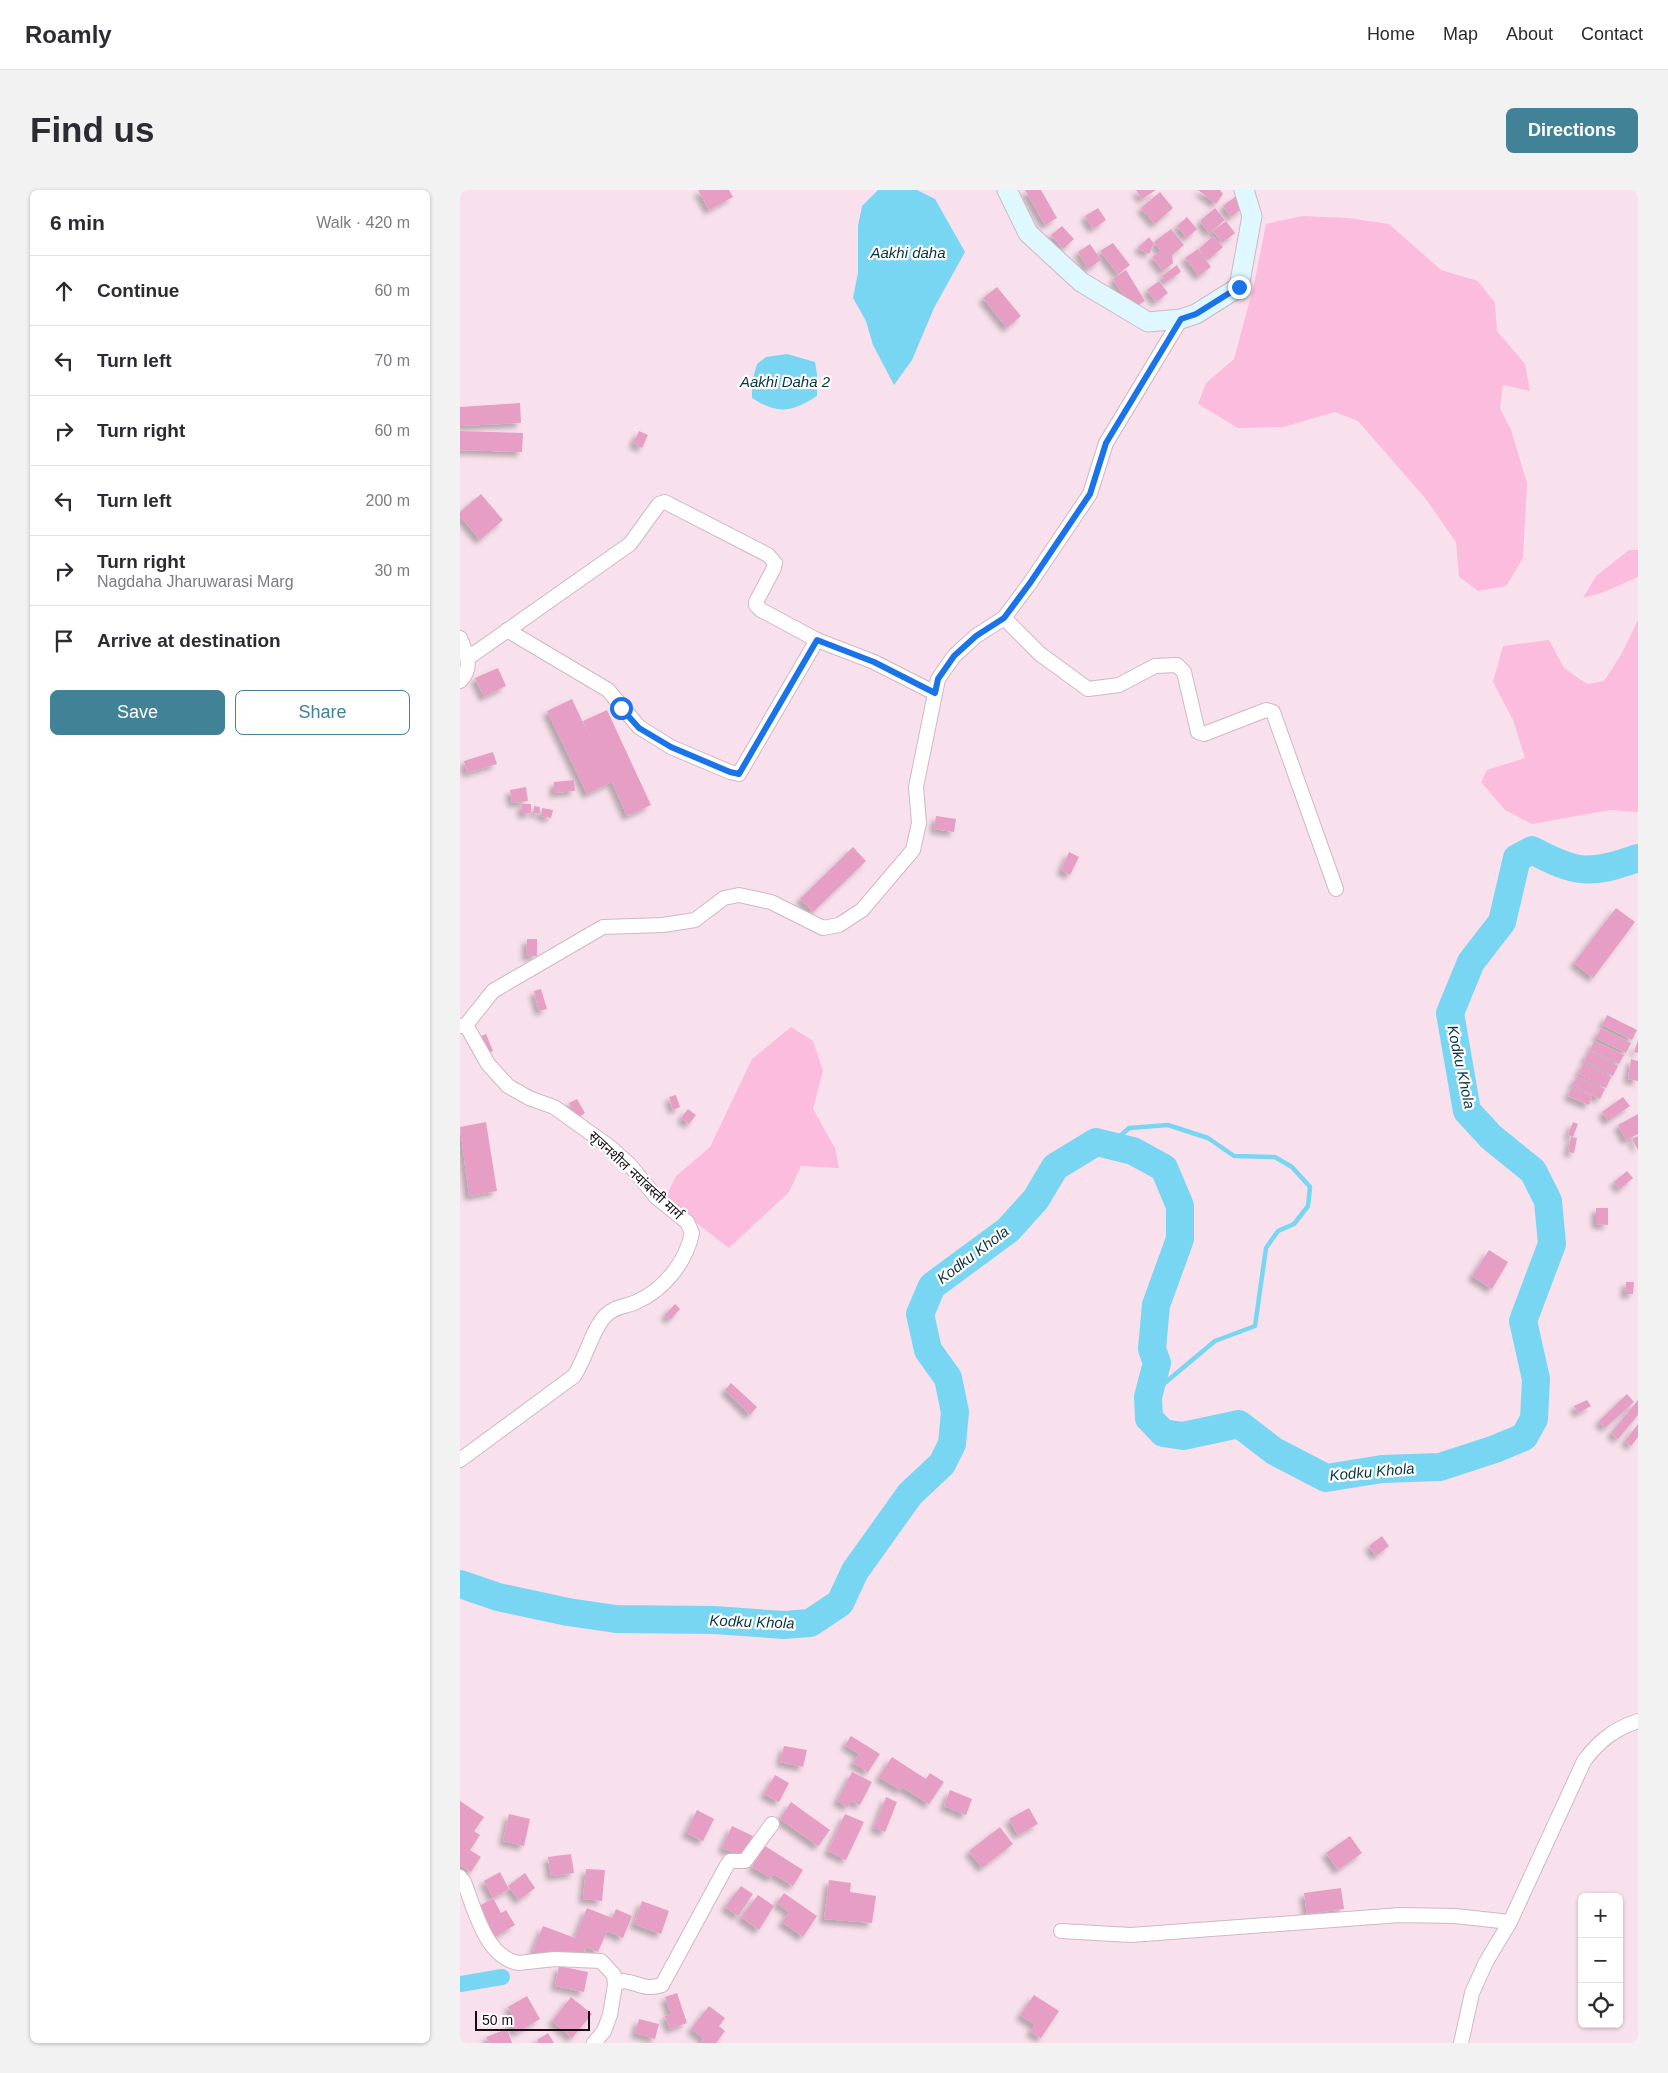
<!DOCTYPE html>
<html lang="en">
<head>
<meta charset="utf-8">
<style>
  :root { --surface:#fff; --page:#f2f2f3; --text:#2b2b33; --muted:#7c7c81; --line:#e1e1e2; --accent:#428296 }
  body { margin:0; font-family:Helvetica,"Noto Sans Devanagari",sans-serif; background:var(--page); color:var(--text) }
  .controls { position:absolute; right:15px; bottom:15px; display:grid; overflow:hidden; border-radius:8px; box-shadow:0 1px 4px #0004 }
  .controls button { width:45px; height:45px; display:grid; place-items:center; padding:0; border:0; border-bottom:1px solid var(--line); background:var(--surface); color:var(--text); font:25px sans-serif }
  .scale { position:absolute; left:15px; bottom:12px; width:115px; box-sizing:border-box; padding-left:5px; border:2px solid #150d11; border-top:0; font-size:14px; line-height:18px; white-space:nowrap; color:#150d11; -webkit-text-stroke:4px #fff; paint-order:stroke }
  .stop { position:absolute; width:15px; height:15px; margin:-11px; border:4px solid #1a73e8; border-radius:50%; background:#fff }
  .stop.end { background:#1a73e8; border-color:#fff; box-shadow:0 1px 5px #0008 }
  .list { margin:0; padding:0; list-style:none }
  h2 { display:flex; justify-content:space-between; align-items:center; height:65px; margin:0; padding:0 20px; font-size:21px }
  h2 small { font-size:16px; font-weight:400; color:var(--muted) }
  .list li { display:grid; grid-template-columns:32px 1fr auto; gap:15px; align-items:center; box-sizing:border-box; height:70px; padding:0 20px; border-top:1px solid var(--line) }
  .list b { display:block; font-size:19px; white-space:nowrap }
  .list p { margin:0; font-size:16px; white-space:nowrap; color:var(--muted) }
  .list em { font-size:16px; font-style:normal; color:var(--muted) }
  .actions { display:flex; gap:10px; padding:15px 20px }
  .actions a { flex:1; padding:11px 0; border:1px solid var(--accent); border-radius:8px; text-align:center; font-size:18px; color:var(--accent) }
  .actions .main { background:var(--accent); color:#fff }
  .icon { flex:none; width:28px; height:28px; fill:none; stroke:currentColor; stroke-width:2; stroke-linecap:round; stroke-linejoin:round }
  .map { position:relative; flex:none; width:1178px; height:1853px; overflow:hidden; border-radius:8px }
  header { display:flex; align-items:center; gap:30px; box-sizing:border-box; height:70px; padding:0 25px; background:var(--surface); border-bottom:1px solid var(--line) }
  header strong { font-size:24px }
  nav { display:flex; gap:28px; margin-inline-start:auto; font-size:18px }
  .intro { display:flex; align-items:center; justify-content:space-between; box-sizing:border-box; height:120px; padding:0 30px }
  h1 { margin:0; font-size:35px }
  .button { padding:12px 22px; border-radius:8px; background:var(--accent); color:#fff; font-size:18px; font-weight:700 }
  main { display:flex; gap:30px; padding:0 30px }
  aside { flex:1; background:var(--surface); border-radius:8px; box-shadow:0 1px 4px #0004 }
  .map>svg:first-child { display:block }
  .green { fill:#fcbcde }
  .water { fill:#78d6f2 }
  .lines { fill:none; stroke-linecap:round; stroke-linejoin:round }
  .stream { stroke:#78d6f2; stroke-width:4.5 }
  .canal { stroke:#78d6f2; stroke-width:16 }
  .river { stroke:#78d6f2; stroke-width:28 }
  .building { fill:#e69ec5; filter:url(#shadow) }
  .street-casing { stroke:#ceb8c3; stroke-width:16 }
  .secondary-casing { stroke:#ceb8c3; stroke-width:21 }
  .street { stroke:#fff; stroke-width:14 }
  .secondary { stroke:#dff7ff; stroke-width:19 }
  .route { stroke:#1a73e8; stroke-width:6 }
  .labels { text-anchor:middle; stroke-width:4.5; stroke-linejoin:round; paint-order:stroke }
  .street-label { font-size:14px; fill:#150d11; stroke:#fff }
  .water-label { font-size:15px; font-style:italic; fill:#083541; stroke:#fff }
</style>
</head>
<body>
<header>
<strong>Roamly</strong>
<nav><a>Home</a><a>Map</a><a>About</a><a>Contact</a></nav>
</header>
<div class="intro"><h1>Find us</h1><a class="button">Directions</a></div>
<main>
<aside>
<h2>6 min<small>Walk · 420 m</small></h2>
<ul class="list">
<li><svg class="icon" aria-label="ahead" viewBox="0 0 24 24"><path d="M12 20V5M6 11l6-6 6 6"/></svg><div><b>Continue</b></div><em>60 m</em></li>
<li><svg class="icon" aria-label="left" viewBox="0 0 24 24"><path d="M17 20v-9H6M10 6l-5 5 5 5"/></svg><div><b>Turn left</b></div><em>70 m</em></li>
<li><svg class="icon" aria-label="right" viewBox="0 0 24 24"><path d="M7 20v-9h11M14 6l5 5-5 5"/></svg><div><b>Turn right</b></div><em>60 m</em></li>
<li><svg class="icon" aria-label="left" viewBox="0 0 24 24"><path d="M17 20v-9H6M10 6l-5 5 5 5"/></svg><div><b>Turn left</b></div><em>200 m</em></li>
<li><svg class="icon" aria-label="right" viewBox="0 0 24 24"><path d="M7 20v-9h11M14 6l5 5-5 5"/></svg><div><b>Turn right</b><p>Nagdaha Jharuwarasi Marg</p></div><em>30 m</em></li>
<li><svg class="icon" aria-label="arrive" viewBox="0 0 24 24"><path d="M6 21V4h12l-3 4 3 4H6"/></svg><div><b>Arrive at destination</b></div></li>
</ul>
<div class="actions"><a class="main">Save</a><a>Share</a></div>
</aside>
<div class="map">
<svg width="1178" height="1853" viewBox="0 0 1178 1853">
  <defs>
    <filter id="shadow"><feDropShadow dx="-4.5" dy="4.5" stdDeviation="2.5" flood-color="#0004"/></filter>
  </defs>
  <rect width="100%" height="100%" fill="#f8e1ec"/>
  <!-- green -->
  <g class="green">
    <polygon points="842,26 888,28 929,34 981,80 1018,91 1035,113 1037,141 1065,174 1070,201 1043,195 1040,218 1051,240 1067,293 1063,368 1046,396 1018,401 999,387 996,352 965,308 898,231 875,222 823,237 778,238 738,214 746,193 774,169 794,95 806,34"/>
    <polygon points="1169,360 1178,360 1178,387 1144,402 1123,408 1136,386"/>
    <polygon points="1178,430 1178,622 1150,620 1072,634 1045,620 1021,592 1027,580 1065,568 1053,530 1033,492 1043,456 1089,450 1104,478 1127,494 1144,491 1161,465"/>
    <polygon points="331,837 353,851 363,881 353,919 375,958 379,978 341,976 329,1002 269,1058 205,1009 216,986 250,957 292,869"/>
  </g>
  <!-- water -->
  <g class="water">
    <polygon points="418,0 457,0 475,9 505,62 474,118 452,170 434,195 413,155 406,131 393,108 398,83 398,36 402,16"/>
    <path d="M327,164l28,8 2,12v22c-25,16 -39,19 -65,2v-16l5,-18 9,-7z"/>
  </g>
  <g class="lines">
    <!-- stream -->
    <polyline class="stream" points="650,955 669,938 708,935 748,948 774,966 815,967 832,977 850,997 848,1016 834,1034 818,1041 806,1058 795,1136 755,1151 688,1207"/>
    <!-- canal -->
    <polyline class="canal" points="0,1794 42,1787"/>
    <!-- river -->
    <path class="river" d="M0,1394l38,13 70,15 48,7 98,1 70,5 26,-2 30,-20 15,-32 55,-77 32,-30 10,-20 3,-32 -7,-34 -20,-28 -8,-36 12,-28 76,-56 28,-31 19,-32 41,-25 37,9 31,17 16,38v33l-24,66 -4,44 5,14 -9,34 1,21 14,15 20,3 56,-12 35,27 52,27 56,-9 58,-2 55,-18 29,-12 10,-18 2,-40 -13,-58 29,-77 -4,-43 -15,-30 -42,-34 -24,-26 -17,-98 21,-51 31,-40 15,-64 15,-8c44,24 59,25 106,8"/>
  </g>
  <!-- building -->
  <g class="building">
    <polygon points="238,0 269,0 273,7 249,20"/>
    <polygon points="565,0 581,0 597,28 585,35"/>
    <polygon points="676,0 696,0 682,9"/>
    <polygon points="738,0 760,0 763,4 756,14"/>
    <polygon points="700,2 713,18 695,34 681,18"/>
    <polygon points="776,6 784,17 771,27 763,16"/>
    <polygon points="638,18 646,30 633,39 625,26"/>
    <polygon points="755,18 765,30 749,43 740,31"/>
    <polygon points="727,27 737,39 727,48 717,36"/>
    <polygon points="766,31 775,43 762,53 753,41"/>
    <polygon points="602,36 614,49 603,59 591,45"/>
    <polygon points="711,39 724,55 712,65 713,73 703,81 692,67 701,61 694,52"/>
    <polygon points="753,46 763,57 748,70 739,59"/>
    <polygon points="689,47 694,54 689,64 678,58"/>
    <polygon points="653,53 670,75 658,84 640,61"/>
    <polygon points="630,54 641,70 628,79 618,62"/>
    <polygon points="738,59 751,77 739,86 725,68"/>
    <polygon points="717,75 721,82 706,92 702,86"/>
    <polygon points="666,80 685,111 672,119 653,89"/>
    <polygon points="699,91 708,103 696,112 687,100"/>
    <polygon points="537,97 561,126 547,138 523,108"/>
    <polygon points="60,213 61,233 0,236 0,217"/>
    <polygon points="0,241 63,243 62,262 0,260"/>
    <polygon points="179,241 188,245 182,258 173,253"/>
    <polygon points="21,304 43,330 20,350 0,326 0,322"/>
    <polygon points="38,478 46,496 24,507 15,488"/>
    <polygon points="112,509 134,556 123,531 147,520 191,615 167,626 152,592 127,604 87,521"/>
    <polygon points="33,562 37,574 7,583 4,571"/>
    <polygon points="114,590 115,601 94,603 94,592"/>
    <polygon points="66,597 68,611 52,613 50,600"/>
    <polygon points="62,614 71,614 71,623 62,624"/>
    <polygon points="74,616 80,617 80,623 73,623"/>
    <polygon points="82,618 93,620 91,628 81,626"/>
    <polygon points="476,626 496,629 494,642 474,639"/>
    <polygon points="393,657 406,671 353,722 340,709"/>
    <polygon points="609,662 619,667 610,685 601,680"/>
    <polygon points="1156,718 1175,732 1133,788 1114,773"/>
    <polygon points="67,749 77,749 77,766 66,766"/>
    <polygon points="81,799 87,819 79,821 74,801"/>
    <polygon points="1147,825 1177,840 1172,850 1142,835"/>
    <polygon points="1141,838 1171,853 1166,863 1136,848"/>
    <polygon points="26,844 33,861 24,865 17,848"/>
    <polygon points="1178,850 1178,863 1174,862"/>
    <polygon points="1134,851 1164,865 1159,874 1130,860"/>
    <polygon points="1129,861 1158,876 1153,886 1124,871"/>
    <polygon points="1171,869 1178,871 1178,891 1168,889"/>
    <polygon points="1124,873 1151,887 1146,898 1118,884"/>
    <polygon points="1117,886 1145,899 1140,909 1112,895"/>
    <polygon points="1112,897 1132,906 1129,915 1108,906"/>
    <polygon points="216,905 220,917 213,920 209,907"/>
    <polygon points="1163,907 1170,916 1148,931 1142,922"/>
    <polygon points="117,909 125,923 118,928 109,913"/>
    <polygon points="228,919 236,925 229,934 221,928"/>
    <polygon points="1178,924 1178,944 1166,950 1158,935"/>
    <polygon points="26,932 37,1001 9,1006 0,937"/>
    <polygon points="1113,932 1118,934 1113,947 1108,945"/>
    <polygon points="1178,946 1178,960 1172,949"/>
    <polygon points="1111,947 1117,948 1114,963 1108,962"/>
    <polygon points="1167,981 1173,988 1160,999 1154,992"/>
    <polygon points="1136,1018 1148,1018 1148,1035 1136,1034"/>
    <polygon points="1029,1060 1048,1072 1032,1099 1012,1086"/>
    <polygon points="1166,1092 1174,1092 1173,1104 1165,1104"/>
    <polygon points="215,1114 220,1119 210,1130 205,1125"/>
    <polygon points="271,1193 297,1217 290,1225 265,1200"/>
    <polygon points="1167,1204 1174,1212 1145,1238 1139,1231"/>
    <polygon points="1127,1210 1131,1216 1118,1223 1114,1216"/>
    <polygon points="1178,1210 1178,1225 1158,1249 1151,1243"/>
    <polygon points="1178,1234 1178,1247 1171,1256 1165,1251"/>
    <polygon points="922,1346 929,1356 916,1366 909,1356"/>
    <polygon points="391,1546 420,1564 408,1582 393,1573 399,1564 385,1555"/>
    <polygon points="324,1556 347,1560 343,1577 320,1572"/>
    <polygon points="432,1567 466,1589 470,1583 484,1592 469,1614 442,1597 440,1600 419,1587"/>
    <polygon points="392,1582 412,1592 400,1615 391,1611 388,1617 377,1611"/>
    <polygon points="315,1585 329,1593 319,1612 304,1604"/>
    <polygon points="490,1600 512,1609 506,1625 484,1616"/>
    <polygon points="426,1607 437,1612 425,1642 414,1638"/>
    <polygon points="0,1611 24,1627 14,1641 20,1645 10,1660 21,1667 11,1682 0,1675"/>
    <polygon points="331,1612 370,1640 358,1656 320,1629"/>
    <polygon points="569,1618 578,1634 558,1645 549,1629"/>
    <polygon points="237,1620 254,1629 243,1651 226,1643"/>
    <polygon points="49,1624 70,1629 64,1656 43,1651"/>
    <polygon points="385,1624 404,1632 386,1670 368,1661"/>
    <polygon points="272,1636 293,1646 284,1667 262,1658"/>
    <polygon points="540,1637 553,1654 522,1678 509,1661"/>
    <polygon points="890,1646 902,1663 878,1680 866,1663"/>
    <polygon points="305,1656 343,1680 333,1696 313,1684 311,1688 292,1677"/>
    <polygon points="111,1664 114,1683 91,1686 88,1667"/>
    <polygon points="126,1679 145,1680 142,1711 123,1709"/>
    <polygon points="40,1682 49,1699 33,1708 41,1723 46,1720 55,1735 33,1748 16,1718 33,1708 24,1691"/>
    <polygon points="65,1683 75,1698 59,1710 48,1696"/>
    <polygon points="369,1690 391,1693 390,1702 416,1706 412,1733 364,1729"/>
    <polygon points="281,1696 293,1704 278,1726 265,1717"/>
    <polygon points="881,1698 884,1719 847,1724 844,1703"/>
    <polygon points="324,1703 357,1726 343,1747 322,1732 329,1722 317,1713"/>
    <polygon points="298,1705 314,1716 299,1740 281,1727"/>
    <polygon points="182,1711 209,1721 201,1744 174,1734"/>
    <polygon points="127,1718 152,1728 156,1719 172,1726 163,1748 147,1741 138,1762 126,1757 122,1766 110,1761 107,1767 90,1760 87,1767 73,1761 83,1736 115,1748"/>
    <polygon points="99,1776 128,1782 124,1802 95,1796"/>
    <polygon points="217,1803 227,1833 210,1839 205,1826 211,1824 205,1807"/>
    <polygon points="574,1805 599,1821 581,1848 570,1842 575,1835 560,1825"/>
    <polygon points="67,1806 80,1829 56,1843 49,1831 54,1828 48,1817"/>
    <polygon points="111,1807 132,1824 112,1848 92,1831"/>
    <polygon points="249,1816 265,1828 259,1836 265,1841 256,1853 240,1853 244,1849 231,1839"/>
    <polygon points="179,1829 199,1834 195,1849 175,1843"/>
    <polygon points="47,1839 52,1853 29,1853 26,1847"/>
    <polygon points="88,1843 94,1853 79,1853 77,1850"/>
  </g>
  <g class="lines">
    <defs>
      <g id="street">
        <polyline points="544,428 580,464 628,499 659,495 695,476 717,475 724,482 738,542 744,544 806,520 813,522 876,699"/>
        <polyline points="47,440 148,500 179,537 211,557 270,582 279,584 357,450"/>
        <path d="M0,448c6,16 14,29 0,43"/>
        <polyline points="8,468 170,354 199,314 205,312 308,365 315,373 314,378 296,412 296,415 301,420 357,450 414,472 475,503"/>
        <polyline points="6,835 33,801 143,737 203,735 235,730 264,708 279,705 311,712 363,738 379,735 402,720 453,660 459,633 456,597 478,489 494,466 516,446 544,428 570,393 630,304 646,253 721,129"/>
        <path d="M0,836l6,-1 22,39 20,22 21,12 25,9 56,40 19,17 27,33 31,25 5,11c-6,29 -28,57 -56,69 -11,5 -21,4 -31,14 -13,14 -19,42 -31,60l-114,84"/>
        <path d="M0,1687l4,5c11,28 21,74 54,81l37,-4 46,2 13,14 1,10 -5,30 -6,16 -10,12"/>
        <polyline points="601,1741 671,1745 940,1725 995,1726 1050,1732"/>
        <path d="M155,1795l7,-4c17,1 21,10 40,4l64,-118 4,-6h15l27,-37"/>
        <path d="M1001,1853l11,-50 14,-31 24,-40 74,-161c15,-20 30,-32 54,-40"/>
      </g>
      <polyline id="secondary" points="547,0 568,43 621,92 688,132 721,129 736,124 779,97 792,26 784,0"/>
    </defs>
    <!-- street casing -->
    <use href="#street" class="street-casing"/>
    <!-- secondary casing -->
    <use href="#secondary" class="secondary-casing"/>
    <!-- street -->
    <use href="#street" class="street"/>
    <!-- secondary -->
    <use href="#secondary" class="secondary"/>
  </g>
  <g class="lines">
    <!-- route -->
    <polyline class="route" points="161,518 179,538 211,557 270,582 279,584 357,450 414,472 475,503 478,489 494,466 516,446 544,428 570,393 630,304 646,253 721,129 736,124 779,97"/>
  </g>
  <g class="labels">
    <!-- street labels -->
    <g class="street-label">
      <text transform="translate(176 985) rotate(43)" y="5">सृजनशील नयांबस्ती मार्ग</text>
    </g>
    <!-- water labels -->
    <g class="water-label">
      <text x="448" y="68">Aakhi daha</text>
      <text x="325" y="197">Aakhi Daha 2</text>
      <text transform="translate(1001 877) rotate(78)" y="5">Kodku Khola</text>
      <text transform="translate(513 1065) rotate(-37)" y="5">Kodku Khola</text>
      <text transform="translate(912 1282) rotate(-5)" y="5">Kodku Khola</text>
      <text transform="translate(292 1432) rotate(2)" y="5">Kodku Khola</text>
    </g>
  </g>
</svg>
<div class="controls">
<button>+</button>
<button>−</button>
<button><svg class="icon" aria-label="locate" viewBox="0 0 24 24"><circle cx="12" cy="12" r="6"/><path d="M12 2v4M12 18v4M2 12h4M18 12h4"/></svg></button>
</div>
<div class="scale">50 m</div>
<div class="stop" style="left:161px;top:518px"></div>
<div class="stop end" style="left:779px;top:97px"></div>
</div>
</main>
</body>
</html>
